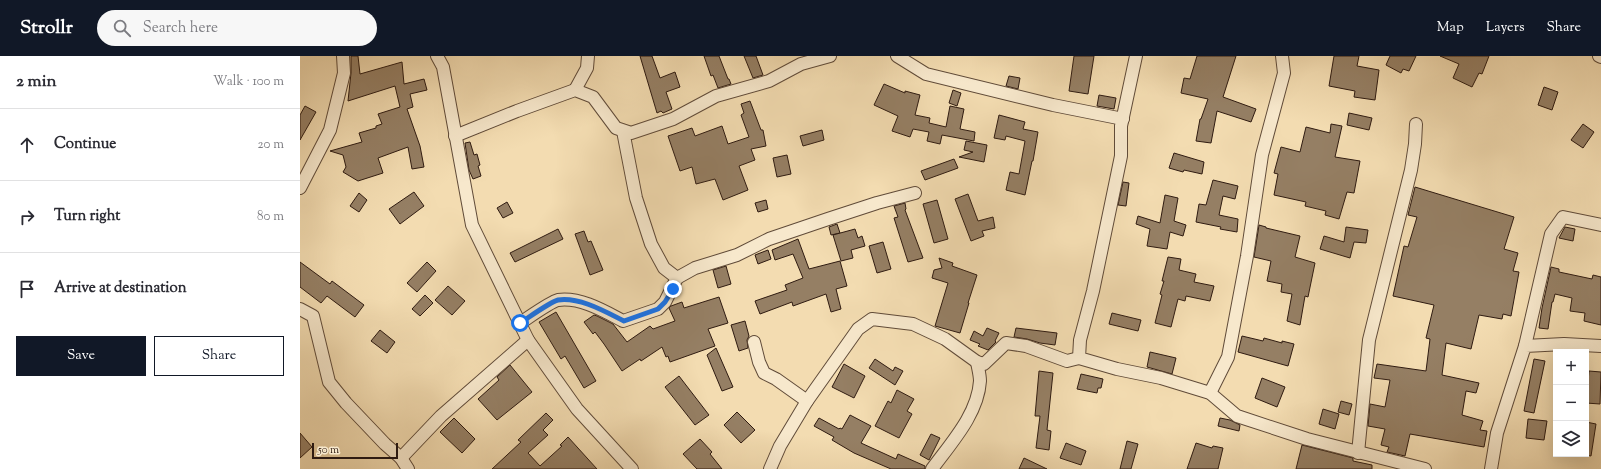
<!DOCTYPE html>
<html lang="en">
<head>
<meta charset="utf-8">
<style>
  :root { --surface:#fff; --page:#f7f7f7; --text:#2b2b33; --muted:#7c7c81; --line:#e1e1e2; --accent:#111827 }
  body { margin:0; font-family:"Sorts Mill Goudy",serif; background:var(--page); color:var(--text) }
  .controls { position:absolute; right:12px; bottom:12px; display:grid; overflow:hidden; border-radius:0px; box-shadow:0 4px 16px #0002 }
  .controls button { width:36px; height:36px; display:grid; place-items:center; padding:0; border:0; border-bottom:1px solid var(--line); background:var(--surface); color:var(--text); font:20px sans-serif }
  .scale { position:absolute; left:12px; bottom:10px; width:86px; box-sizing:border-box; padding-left:4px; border:2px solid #2f1b11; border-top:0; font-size:11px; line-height:14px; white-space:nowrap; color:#2f1b11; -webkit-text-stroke:3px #f7e8cc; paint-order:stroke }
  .stop { position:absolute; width:12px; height:12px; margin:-9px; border:3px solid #1a73e8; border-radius:50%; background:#fff }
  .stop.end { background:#1a73e8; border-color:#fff; box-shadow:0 1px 4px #0008 }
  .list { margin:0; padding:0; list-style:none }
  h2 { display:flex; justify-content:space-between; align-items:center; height:52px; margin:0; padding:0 16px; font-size:17px }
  h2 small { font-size:13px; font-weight:400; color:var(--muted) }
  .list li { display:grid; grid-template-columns:26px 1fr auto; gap:12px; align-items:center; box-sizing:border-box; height:72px; padding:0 16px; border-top:1px solid var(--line) }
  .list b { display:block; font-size:15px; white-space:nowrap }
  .list em { font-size:13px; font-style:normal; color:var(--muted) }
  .actions { display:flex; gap:8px; padding:12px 16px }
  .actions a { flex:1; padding:9px 0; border:1px solid var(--accent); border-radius:0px; text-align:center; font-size:14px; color:var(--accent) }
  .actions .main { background:var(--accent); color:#fff }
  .icon { flex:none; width:22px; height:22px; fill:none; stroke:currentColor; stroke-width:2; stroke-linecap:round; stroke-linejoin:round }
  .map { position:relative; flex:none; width:1301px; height:413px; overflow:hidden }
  header { display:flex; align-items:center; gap:24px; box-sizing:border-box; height:56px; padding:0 20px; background:var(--accent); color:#fff }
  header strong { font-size:19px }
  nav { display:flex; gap:22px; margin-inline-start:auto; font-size:14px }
  .search { width:280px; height:36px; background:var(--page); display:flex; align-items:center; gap:10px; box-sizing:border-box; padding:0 14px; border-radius:22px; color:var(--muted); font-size:15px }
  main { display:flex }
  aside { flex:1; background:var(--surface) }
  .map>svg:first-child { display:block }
  .building { fill:#957f64; stroke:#2f1b11 }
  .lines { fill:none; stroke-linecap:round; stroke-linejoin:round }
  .minor-casing { stroke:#604b39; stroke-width:14 }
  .minor { stroke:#f7e8cc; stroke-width:12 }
  .route { stroke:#1a73e8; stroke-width:5 }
</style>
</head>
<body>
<header>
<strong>Strollr</strong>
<div class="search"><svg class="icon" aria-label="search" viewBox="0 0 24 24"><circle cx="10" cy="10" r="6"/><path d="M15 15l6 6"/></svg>Search here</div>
<nav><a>Map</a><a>Layers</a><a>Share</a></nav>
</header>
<main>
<aside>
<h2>2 min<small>Walk · 100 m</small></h2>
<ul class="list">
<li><svg class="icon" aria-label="ahead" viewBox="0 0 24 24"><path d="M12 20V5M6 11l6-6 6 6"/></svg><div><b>Continue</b></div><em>20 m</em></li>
<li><svg class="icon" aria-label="right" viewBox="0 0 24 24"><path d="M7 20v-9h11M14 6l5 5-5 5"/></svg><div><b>Turn right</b></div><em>80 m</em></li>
<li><svg class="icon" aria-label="arrive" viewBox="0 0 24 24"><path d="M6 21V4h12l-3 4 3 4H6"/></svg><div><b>Arrive at destination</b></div></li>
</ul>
<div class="actions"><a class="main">Save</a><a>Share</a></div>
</aside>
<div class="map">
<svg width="1301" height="413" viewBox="0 0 1301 413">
  <rect width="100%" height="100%" fill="#f3dcb1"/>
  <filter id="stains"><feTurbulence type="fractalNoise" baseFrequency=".005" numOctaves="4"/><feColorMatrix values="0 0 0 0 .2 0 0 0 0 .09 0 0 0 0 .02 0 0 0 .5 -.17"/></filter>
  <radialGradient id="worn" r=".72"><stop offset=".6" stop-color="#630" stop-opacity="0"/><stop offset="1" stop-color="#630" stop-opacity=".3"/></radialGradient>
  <!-- building -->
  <g class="building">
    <polygon points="51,0 58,0 60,18 102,6 104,28 124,23 127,34 110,38 113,51 107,53 120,90 124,111 112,113 108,91 78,102 83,117 58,125 43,116 46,111 43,99 30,95 62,86 59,77 76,72 76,70 82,68 78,58 100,51 95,30 48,45 51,17"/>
    <polygon points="340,0 352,0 360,22 375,16 380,31 366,36 372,53 363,57 361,55 357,57"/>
    <polygon points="404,0 419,0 428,23 429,23 431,28 418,32 413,19 411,20"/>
    <polygon points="444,0 456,0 463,19 453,22"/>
    <polygon points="774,0 794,0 788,38 769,35"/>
    <polygon points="897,0 936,0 923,41 956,53 951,66 917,55 911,87 896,85 900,63 901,63 908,43 881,37 884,22 890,23"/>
    <polygon points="1034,0 1059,0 1057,10 1079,14 1075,44 1054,41 1055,35 1029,30"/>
    <polygon points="1090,0 1116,0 1109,15 1103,13 1101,17 1086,9"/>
    <polygon points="1140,0 1189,0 1182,18 1179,17 1172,31 1153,22 1159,8"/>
    <polygon points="709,20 720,22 718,33 706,30"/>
    <polygon points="584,28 605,37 605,35 620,39 615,59 630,62 629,67 646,71 650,50 664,53 660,73 675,76 674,85 642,79 640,88 627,85 629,76 613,73 610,81 592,75 598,60 574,49"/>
    <polygon points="1244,31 1258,36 1252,54 1238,49"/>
    <polygon points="653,34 661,37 657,50 649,47"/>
    <polygon points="799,39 816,42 814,53 797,50"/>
    <polygon points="450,45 461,74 463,74 466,90 451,93 455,104 439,110 448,134 423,144 415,123 396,128 392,111 380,115 368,80 392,72 395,80 422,70 428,88 449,81 441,59 444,57 441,48"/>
    <polygon points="5,50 16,56 0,84 0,59"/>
    <polygon points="1049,57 1072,62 1069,74 1047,69"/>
    <polygon points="699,59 725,66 723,73 738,76 733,105 732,105 725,139 706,134 710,116 719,118 725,85 706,80 705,84 694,82"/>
    <polygon points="1031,68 1042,70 1035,101 1060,105 1054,137 1047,136 1039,163 1025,159 1026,155 1005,150 1006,146 974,139 978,118 974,117 981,91 1000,96 1006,71 1030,77"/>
    <polygon points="1283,68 1294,76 1283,92 1271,84"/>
    <polygon points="522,74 524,84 503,90 500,80"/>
    <polygon points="666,85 687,89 684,106 659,101 673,96 664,94"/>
    <polygon points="170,86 174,99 177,98 180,109 178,110 181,120 173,123 169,114 165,87"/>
    <polygon points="874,97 904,106 902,118 884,114 883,116 869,112"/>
    <polygon points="487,99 491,118 477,121 473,102"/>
    <polygon points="654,103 658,112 625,124 621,115"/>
    <polygon points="913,124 938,130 935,143 923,140 919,159 938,163 937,176 920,173 921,171 896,166 899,148 906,149"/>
    <polygon points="823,126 829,127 826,150 818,149"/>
    <polygon points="1115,131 1214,161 1204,193 1218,197 1213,215 1219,216 1211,260 1203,258 1202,263 1179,259 1171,293 1146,287 1142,319 1179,327 1176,337 1166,335 1162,359 1183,365 1180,374 1187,375 1184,391 1110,378 1105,400 1087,396 1089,391 1081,389 1085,373 1068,370 1070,348 1085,351 1090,324 1074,322 1077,308 1126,315 1130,283 1126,282 1134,249 1093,240 1104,190 1108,191 1117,161 1108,159"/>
    <polygon points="114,136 124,150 100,168 89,153"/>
    <polygon points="59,137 67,144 59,156 50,150"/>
    <polygon points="668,138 678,165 693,161 695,172 682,175 684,180 671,185 655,143"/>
    <polygon points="865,139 878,142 874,165 886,169 883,180 870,176 867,193 847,190 850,173 836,168 838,160 860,167"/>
    <polygon points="466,144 468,153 458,156 455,147"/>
    <polygon points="637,144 648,183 634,187 623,148"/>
    <polygon points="207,146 213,157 203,162 197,152"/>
    <polygon points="605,147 606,153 605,154 623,202 608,206 594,162 598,161 594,150"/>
    <polygon points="537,168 540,177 531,179 529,171"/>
    <polygon points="959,169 966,171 966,172 1000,180 995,201 1015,207 1008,241 1005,240 1000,269 987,265 992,238 981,236 982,228 967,225 971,205 954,201"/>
    <polygon points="1046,171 1068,174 1066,187 1054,186 1050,202 1020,193 1024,180 1044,186"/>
    <polygon points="1265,171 1275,173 1273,185 1259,182"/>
    <polygon points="258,173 263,183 215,206 210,197"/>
    <polygon points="555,173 558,182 562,180 565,190 551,194 553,202 541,205 533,179"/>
    <polygon points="284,175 288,186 291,185 303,214 290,219 275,178"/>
    <polygon points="498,183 509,213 540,205 547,230 536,233 541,253 531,256 526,238 493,250 492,246 460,258 455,245 487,234 485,229 503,222 493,198 475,204 472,194"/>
    <polygon points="583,186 591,213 577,217 569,190"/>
    <polygon points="468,194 471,203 458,208 455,199"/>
    <polygon points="868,201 881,203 879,214 896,218 894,226 914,230 910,245 886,240 885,245 878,243 871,271 855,267 862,239 860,238 864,225 862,225"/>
    <polygon points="639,202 653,207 652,210 677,219 668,247 669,247 660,277 635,270 648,227 632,222 634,214 642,212"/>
    <polygon points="0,206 30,228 32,225 64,249 55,261 27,240 21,247 0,231"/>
    <polygon points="127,206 136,215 117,236 107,227"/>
    <polygon points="426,210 431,228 418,232 413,214"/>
    <polygon points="1251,211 1259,213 1259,216 1292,223 1293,219 1301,221 1301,269 1284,265 1285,257 1270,255 1272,242 1255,238 1253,246 1252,246 1248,273 1239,272 1242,252"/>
    <polygon points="148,230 165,245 152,259 135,244"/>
    <polygon points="125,239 133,247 120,260 112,253"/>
    <polygon points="419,241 428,267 408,273 415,290 370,306 368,300 366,301 362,291 341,305 340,303 322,315 304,288 295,276 293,278 284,266 294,259 297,260 313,268 327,286 350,270 353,273 375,265 369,252 371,250 382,246 384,252"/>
    <polygon points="256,256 296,325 284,332 265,300 261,303 239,266"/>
    <polygon points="812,257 841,264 838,275 809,268"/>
    <polygon points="445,265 449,280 447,284 448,292 439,295 431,269"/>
    <polygon points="687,272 699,277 695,285 696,286 688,294 678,290 680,288 670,284 674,275 683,280"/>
    <polygon points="716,272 757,277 755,289 740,287 727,283 714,281"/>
    <polygon points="80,274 95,286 87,297 71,285"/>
    <polygon points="942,280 963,285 964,282 982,287 982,285 994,288 988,310 938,296"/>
    <polygon points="416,292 433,331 422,335 407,299"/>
    <polygon points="850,296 876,302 872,318 847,311"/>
    <polygon points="575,303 593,315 595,311 603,315 595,329 569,312"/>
    <polygon points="1234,303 1245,305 1234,357 1224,355"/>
    <polygon points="544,308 565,320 554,342 532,331"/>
    <polygon points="210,309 232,336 197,364 178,343 199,324 197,321"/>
    <polygon points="739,315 753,317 747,374 751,375 749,394 736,392 740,360 735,360"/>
    <polygon points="1289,315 1301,316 1300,348 1286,347"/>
    <polygon points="781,318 803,323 801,332 798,332 797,337 777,333"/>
    <polygon points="379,320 409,359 395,369 365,331"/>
    <polygon points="962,322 985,331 977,351 955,342"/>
    <polygon points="597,334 614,343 607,355 612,358 599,382 575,370 588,345 591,347"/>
    <polygon points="1041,345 1052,348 1049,359 1038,356"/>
    <polygon points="1023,353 1039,358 1035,373 1019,368"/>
    <polygon points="437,356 455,374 441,387 424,369"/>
    <polygon points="246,357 253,364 243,374 248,379 228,397 240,410 262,390 260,389 268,381 297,413 192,413 221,386 218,384"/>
    <polygon points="550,359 571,370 561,387 596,403 598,398 625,410 625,413 591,413 554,397 532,384 534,381 514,370 519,362 539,373 540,372 542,373"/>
    <polygon points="154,362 175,383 162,397 140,376"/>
    <polygon points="920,362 930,364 940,369 939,375 918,370"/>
    <polygon points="1228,363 1247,365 1244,384 1226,382"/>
    <polygon points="1286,366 1296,368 1291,400 1286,399"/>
    <polygon points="0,377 12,391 0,402"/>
    <polygon points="631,378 640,382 629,404 620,399"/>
    <polygon points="400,383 412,396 410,398 422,413 397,413 383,398"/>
    <polygon points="827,385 838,388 831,413 820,413"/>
    <polygon points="766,387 786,395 781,409 760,402"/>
    <polygon points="896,387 912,392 913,390 923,392 918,413 887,413"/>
    <polygon points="1002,389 1053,402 1053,405 1072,409 1072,413 996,413"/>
    <polygon points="724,402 747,413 719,413"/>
  </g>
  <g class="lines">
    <defs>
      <g id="minor">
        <polyline points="137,0 143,11 172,169 228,284 277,353 332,413"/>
        <polyline points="597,0 626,18 753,49 823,63"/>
        <polyline points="836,0 821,70 821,100 793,235 780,284 779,302 817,313 861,322 910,337 937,360 1007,383 1125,413"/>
        <polyline points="1299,0 1301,1"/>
        <polyline points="275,34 287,12 288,0"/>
        <polyline points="323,75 336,142 351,188 364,212 377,222"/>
        <polyline points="155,80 217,55 275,34 293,41 316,72 331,77 373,63 416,40 469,25 501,8 530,0"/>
        <polyline points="0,132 30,74 44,17 43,0"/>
        <polyline points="0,253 13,260 29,326 46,347 85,388 101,402 108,413"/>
        <path d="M220,267c8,-5 30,-21 38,-23 23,-3 46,11 65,21l35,-12 7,-7 12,-24 18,-10 42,-13 32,-16 59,-20 49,-16 38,-10"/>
        <polyline points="454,286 459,306 464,317 476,323 507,345"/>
        <polyline points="1225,290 1251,178 1263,161 1301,169"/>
        <polyline points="910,337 928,301 947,200 962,99 984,17 982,0"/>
        <polyline points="1058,397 1069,284 1111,114 1115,88 1116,68"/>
        <polyline points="101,402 141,360 228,284"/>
        <polyline points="470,413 480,390 507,345 558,273 572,263 613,268 645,283 677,306 684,308 706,287 726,290 767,305 779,302"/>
        <path d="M632,413c19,-26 46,-55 48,-88 0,-6 -2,-13 -3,-19"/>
        <polyline points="1191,413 1197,377 1225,290 1264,288 1301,290"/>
      </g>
    </defs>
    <!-- minor casing -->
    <use href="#minor" class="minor-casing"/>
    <!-- minor -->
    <use href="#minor" class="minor"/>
  </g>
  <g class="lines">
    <!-- route -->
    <path class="route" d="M220,267c8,-5 30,-21 38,-23 22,-3 46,11 66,21l34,-12 7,-7 8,-13"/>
  </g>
  <rect width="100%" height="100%" filter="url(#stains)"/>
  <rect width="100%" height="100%" fill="url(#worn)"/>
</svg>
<div class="controls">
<button>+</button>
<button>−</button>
<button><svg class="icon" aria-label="layers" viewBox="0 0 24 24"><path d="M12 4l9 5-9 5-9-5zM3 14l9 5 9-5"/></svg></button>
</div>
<div class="scale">50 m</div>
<div class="stop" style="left:220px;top:267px"></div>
<div class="stop end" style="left:373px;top:233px"></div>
</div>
</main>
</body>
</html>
